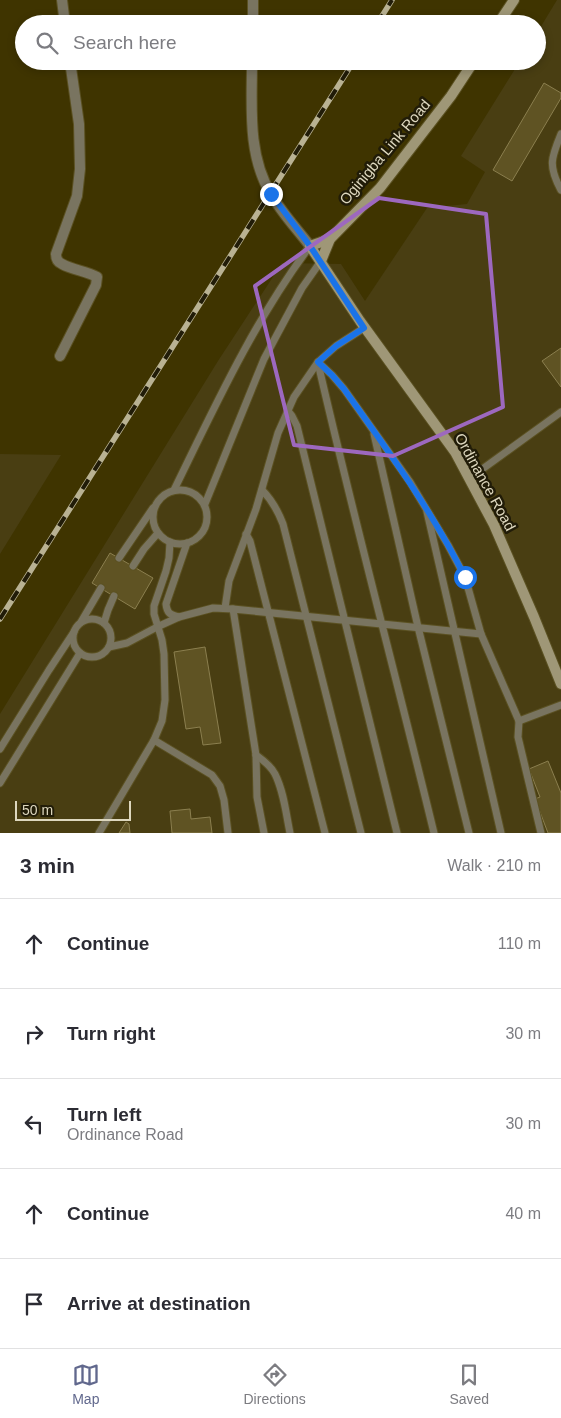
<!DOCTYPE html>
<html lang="en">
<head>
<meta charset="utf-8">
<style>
  :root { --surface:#fff; --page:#f7f7f7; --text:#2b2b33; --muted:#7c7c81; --line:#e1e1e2; --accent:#61688d }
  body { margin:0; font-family:Helvetica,sans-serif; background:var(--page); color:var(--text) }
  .scale { position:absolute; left:15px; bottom:12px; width:116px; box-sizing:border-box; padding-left:5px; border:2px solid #ddd7be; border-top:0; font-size:14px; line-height:18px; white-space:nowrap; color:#ddd7be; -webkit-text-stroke:4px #211c08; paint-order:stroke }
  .stop { position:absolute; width:15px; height:15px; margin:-11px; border:4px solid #1a73e8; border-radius:50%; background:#fff }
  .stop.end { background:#1a73e8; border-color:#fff; box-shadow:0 1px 5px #0008 }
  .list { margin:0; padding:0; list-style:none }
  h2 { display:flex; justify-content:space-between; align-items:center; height:65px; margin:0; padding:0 20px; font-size:21px }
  h2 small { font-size:16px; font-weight:400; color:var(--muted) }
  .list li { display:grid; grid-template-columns:32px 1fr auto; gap:15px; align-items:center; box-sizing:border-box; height:90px; padding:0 20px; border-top:1px solid var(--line) }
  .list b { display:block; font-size:19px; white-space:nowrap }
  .list p { margin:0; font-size:16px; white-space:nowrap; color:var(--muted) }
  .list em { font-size:16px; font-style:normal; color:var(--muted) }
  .icon { flex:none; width:28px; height:28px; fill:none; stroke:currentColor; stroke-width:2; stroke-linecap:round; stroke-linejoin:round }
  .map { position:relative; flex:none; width:561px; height:833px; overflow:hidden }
  .search { position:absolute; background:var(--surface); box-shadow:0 2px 8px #0003; left:15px; right:15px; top:15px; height:55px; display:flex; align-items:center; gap:12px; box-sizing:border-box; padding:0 18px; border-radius:28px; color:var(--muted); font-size:19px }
  .sheet { height:515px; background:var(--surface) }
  nav { display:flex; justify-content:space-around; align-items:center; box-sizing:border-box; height:70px; border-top:1px solid var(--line); background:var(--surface); font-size:14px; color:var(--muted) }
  nav a { display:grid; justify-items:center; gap:2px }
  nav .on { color:var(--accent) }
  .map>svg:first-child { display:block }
  .built { fill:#493e12 }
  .building { fill:#5f5323; stroke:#8b7f4f }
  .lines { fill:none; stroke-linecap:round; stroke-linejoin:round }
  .lane-casing { stroke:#5b5122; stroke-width:9 }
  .street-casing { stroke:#5b5122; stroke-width:12 }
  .secondary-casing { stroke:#5b5122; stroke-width:12 }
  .lane { stroke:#797460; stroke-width:7 }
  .street { stroke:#797460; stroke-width:10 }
  .secondary { stroke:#9f9777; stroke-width:10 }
  .rail-casing { stroke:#b9b293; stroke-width:5.5 }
  .rail { stroke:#211c08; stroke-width:4; stroke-dasharray:11; stroke-linecap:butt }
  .route { stroke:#1a73e8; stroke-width:6 }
  .marked { fill:none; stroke:#9d68bf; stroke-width:4; stroke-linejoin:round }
  .labels { text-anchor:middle; stroke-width:5; stroke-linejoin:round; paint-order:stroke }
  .street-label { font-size:15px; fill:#ddd7be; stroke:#211c08 }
</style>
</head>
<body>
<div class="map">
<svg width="561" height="833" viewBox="0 0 561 833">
  <rect width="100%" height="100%" fill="#3f3400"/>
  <!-- built -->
  <g class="built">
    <polygon points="557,0 561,0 561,833 0,833 0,714 218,361 282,263 341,264 365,301 427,208 467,204 485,172 461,156 520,61 537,61 537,33"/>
    <polygon points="0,454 61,455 0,554"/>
  </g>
  <!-- building -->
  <g class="building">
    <polygon points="544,83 561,93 561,98 512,181 493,170"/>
    <polygon points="561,348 561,387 542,361"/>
    <polygon points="110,553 153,578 135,609 92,583"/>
    <polygon points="205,647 221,743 203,745 200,727 186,729 174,652"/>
    <polygon points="548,761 561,793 561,833 548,833 535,799 540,797 529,769"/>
    <polygon points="190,809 191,819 210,817 212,833 172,833 170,811"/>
    <polygon points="126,822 129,824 130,833 119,833"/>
  </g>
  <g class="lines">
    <defs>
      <g id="lane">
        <path d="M561,134c-10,24 -13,32 0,56"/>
        <polyline points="318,362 332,375 344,389 410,482 448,545 465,577 481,634 519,721 518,737 541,833"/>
        <path d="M318,363c36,157 78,313 116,470"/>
        <polyline points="288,411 292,416 297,426 397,833"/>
        <polyline points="374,434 418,627 469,833"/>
        <polyline points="470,478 561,412"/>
        <circle cx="180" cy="517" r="27"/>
        <path d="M174,490c41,-84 80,-169 136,-244"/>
        <path d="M262,490c10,10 16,21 21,34l78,309"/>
        <polyline points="205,504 264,359 302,288 321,261"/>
        <polyline points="427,512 501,833"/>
        <polyline points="246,534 250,541 325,833"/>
        <polyline points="119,558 153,508"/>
        <polyline points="133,566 144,549 158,533"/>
        <polyline points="225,608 229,581 256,509 278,433 294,397 318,362 336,346 364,328"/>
        <polyline points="233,609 256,755 257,797 264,833"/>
        <path d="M179,617c-9,-2 -12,-4 -13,-13l21,-61"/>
        <circle cx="92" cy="638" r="19"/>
        <polyline points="81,622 101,588"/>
        <polyline points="104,623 108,610 114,596"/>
        <polyline points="109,647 127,643 157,627 179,617 213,608 233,609 481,634"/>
        <polyline points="519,721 561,705"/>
        <polyline points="154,740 212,775 220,786 224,800 228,833"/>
        <polyline points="0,749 49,670 74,632"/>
        <path d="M256,755c7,5 15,11 19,19 9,18 11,40 15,59"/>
        <polyline points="0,783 80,653"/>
        <polyline points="99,833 154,740 162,721 165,700 164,654 162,640 154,614 154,606 166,571 169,558 170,542"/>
      </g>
      <g id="street">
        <polyline points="62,0 65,24"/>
        <polyline points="253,24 253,0"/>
        <path d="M252,61c0,44 -5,94 19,133 10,18 26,35 39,52"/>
        <path d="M60,356l36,-71 1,-8c-11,-6 -24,-7 -35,-13 -5,-2 -6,-6 -6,-10l21,-58 3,-27 -1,-45 -9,-63"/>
      </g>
      <g id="secondary">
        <polyline points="498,24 514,0"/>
        <polyline points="330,239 310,246 360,321 455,452 494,525 534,617 561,684"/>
        <polyline points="321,261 330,239 380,188 451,96 474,61"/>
      </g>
    </defs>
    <!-- lane casing -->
    <use href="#lane" class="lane-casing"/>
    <!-- street casing -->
    <use href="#street" class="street-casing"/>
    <!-- secondary casing -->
    <use href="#secondary" class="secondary-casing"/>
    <!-- lane -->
    <use href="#lane" class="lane"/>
    <!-- street -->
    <use href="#street" class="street"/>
    <!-- secondary -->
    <use href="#secondary" class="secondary"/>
    <defs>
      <g id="rail">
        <polyline points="377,24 392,0"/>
        <polyline points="0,619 354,61"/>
      </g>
    </defs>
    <!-- rail casing -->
    <use href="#rail" class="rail-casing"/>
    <!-- rail -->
    <use href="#rail" class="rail"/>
  </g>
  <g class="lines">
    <!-- route -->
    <path class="route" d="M271,194l39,52 54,82 -28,18 -18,16 14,13 12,14c44,62 87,120 121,188"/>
  </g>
  <!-- marked area -->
  <path class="marked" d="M379,198l107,16 17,193 -110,49 -99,-11 -39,-159z"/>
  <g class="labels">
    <!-- street labels -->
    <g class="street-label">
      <text transform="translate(385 152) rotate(-50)" y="5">Oginigba Link Road</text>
      <text transform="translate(485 482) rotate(61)" y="5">Ordinance Road</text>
    </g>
  </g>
</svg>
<div class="scale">50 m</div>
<div class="stop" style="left:465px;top:577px"></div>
<div class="stop end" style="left:271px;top:194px"></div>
<div class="search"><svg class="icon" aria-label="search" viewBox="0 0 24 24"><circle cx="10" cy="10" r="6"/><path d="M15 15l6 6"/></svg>Search here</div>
</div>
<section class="sheet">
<h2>3 min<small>Walk · 210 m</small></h2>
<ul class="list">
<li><svg class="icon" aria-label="ahead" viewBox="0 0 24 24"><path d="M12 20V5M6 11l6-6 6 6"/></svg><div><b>Continue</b></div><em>110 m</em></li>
<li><svg class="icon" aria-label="right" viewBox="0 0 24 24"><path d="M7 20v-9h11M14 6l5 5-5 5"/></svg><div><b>Turn right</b></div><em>30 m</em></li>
<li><svg class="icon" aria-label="left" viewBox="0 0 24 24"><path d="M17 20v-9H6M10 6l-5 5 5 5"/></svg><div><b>Turn left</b><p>Ordinance Road</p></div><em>30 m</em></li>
<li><svg class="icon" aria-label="ahead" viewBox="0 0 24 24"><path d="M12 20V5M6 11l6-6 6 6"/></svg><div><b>Continue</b></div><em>40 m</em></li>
<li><svg class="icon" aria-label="arrive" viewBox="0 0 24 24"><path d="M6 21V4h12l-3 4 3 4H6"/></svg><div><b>Arrive at destination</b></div></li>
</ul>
</section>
<nav>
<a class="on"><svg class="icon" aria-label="map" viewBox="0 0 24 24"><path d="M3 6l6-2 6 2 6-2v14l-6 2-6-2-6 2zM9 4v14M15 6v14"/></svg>Map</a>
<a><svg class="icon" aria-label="directions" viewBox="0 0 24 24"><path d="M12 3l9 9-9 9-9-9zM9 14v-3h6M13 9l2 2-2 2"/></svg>Directions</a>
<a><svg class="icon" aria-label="saved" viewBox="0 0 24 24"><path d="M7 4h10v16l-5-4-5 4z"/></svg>Saved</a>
</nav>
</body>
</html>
